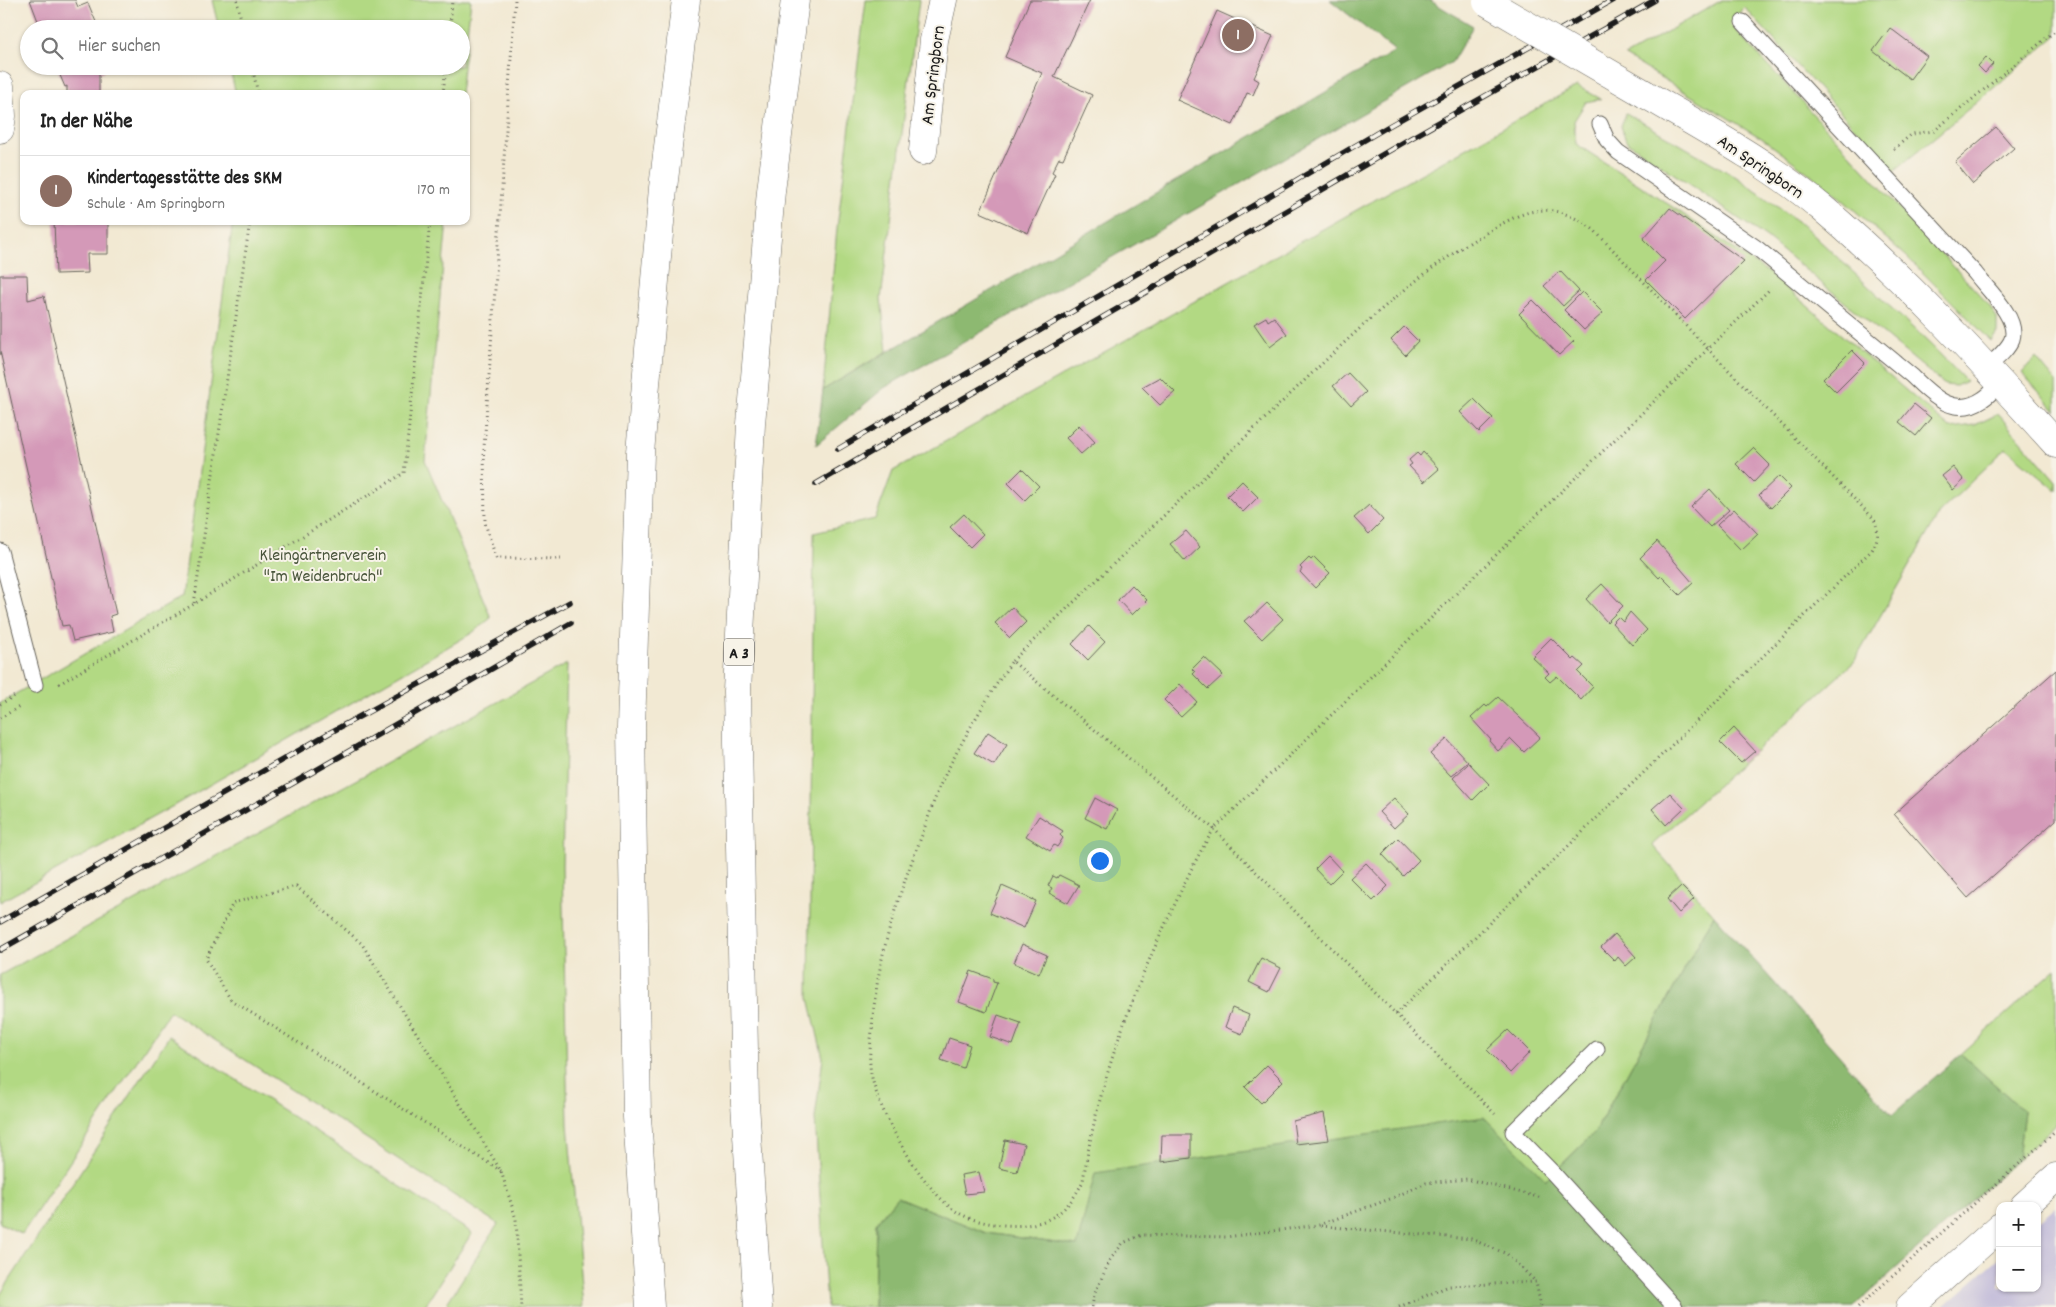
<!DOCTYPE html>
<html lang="de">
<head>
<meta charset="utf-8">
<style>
  :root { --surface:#fff; --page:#f6f6f6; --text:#222; --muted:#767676; --line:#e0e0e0; --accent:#d1495b }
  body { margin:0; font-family:Dekko,sans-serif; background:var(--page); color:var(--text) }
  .controls { position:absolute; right:15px; bottom:15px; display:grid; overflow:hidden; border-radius:10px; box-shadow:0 1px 4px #0004 }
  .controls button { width:45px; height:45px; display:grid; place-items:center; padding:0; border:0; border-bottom:1px solid var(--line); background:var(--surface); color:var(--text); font:25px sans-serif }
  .you { position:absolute; left:1099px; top:860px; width:18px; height:18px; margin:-12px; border:4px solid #fff; border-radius:50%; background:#1a73e8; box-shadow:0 0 0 8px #1a73e833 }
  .badge { display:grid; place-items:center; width:32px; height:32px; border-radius:50%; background:var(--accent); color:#fff; font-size:16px; font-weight:700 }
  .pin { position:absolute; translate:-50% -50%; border:2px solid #fff; box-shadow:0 1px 5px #0006 }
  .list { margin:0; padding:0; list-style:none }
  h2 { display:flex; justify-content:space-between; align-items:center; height:65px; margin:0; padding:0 20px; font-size:21px }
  h2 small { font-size:16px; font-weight:400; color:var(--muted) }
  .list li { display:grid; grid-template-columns:32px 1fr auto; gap:15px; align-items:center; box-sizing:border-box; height:70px; padding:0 20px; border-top:1px solid var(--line) }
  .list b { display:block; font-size:19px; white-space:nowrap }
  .list p { margin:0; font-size:16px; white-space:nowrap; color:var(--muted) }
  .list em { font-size:16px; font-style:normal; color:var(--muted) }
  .icon { flex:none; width:28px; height:28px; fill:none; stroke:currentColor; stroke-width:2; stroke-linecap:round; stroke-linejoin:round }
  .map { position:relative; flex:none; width:2056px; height:1307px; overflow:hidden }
  .search { position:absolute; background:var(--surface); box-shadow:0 1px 4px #0004; left:20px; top:20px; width:450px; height:55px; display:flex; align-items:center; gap:12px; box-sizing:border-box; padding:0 18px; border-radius:28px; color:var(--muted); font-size:19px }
  .panel { position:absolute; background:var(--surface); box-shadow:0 1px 4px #0004; left:20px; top:90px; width:450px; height:135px; border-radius:10px }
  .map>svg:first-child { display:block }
  .industrial { fill:#c6c0da }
  .green { fill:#b2d983; stroke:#677a50 }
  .forest { fill:#8db971; stroke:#546a46 }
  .building { fill:#d499b8 }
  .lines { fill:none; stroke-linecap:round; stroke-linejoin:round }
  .service-casing { stroke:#67645c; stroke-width:17 }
  .minor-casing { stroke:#67645c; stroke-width:29 }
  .motorway-casing { stroke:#67645c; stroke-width:29 }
  .path { stroke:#67645c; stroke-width:3; stroke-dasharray:1 4; stroke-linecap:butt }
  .service { stroke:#fff; stroke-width:15 }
  .minor { stroke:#fff; stroke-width:28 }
  .motorway { stroke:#fff; stroke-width:28 }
  .rail-casing { stroke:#1c1c1c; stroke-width:5.5 }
  .rail { stroke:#f7f3e8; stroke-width:4; stroke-dasharray:11; stroke-linecap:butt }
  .minor-bridge-casing { stroke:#67645c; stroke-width:29; stroke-linecap:butt }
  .minor-bridge { stroke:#fff; stroke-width:28 }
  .labels { text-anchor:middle; stroke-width:4; stroke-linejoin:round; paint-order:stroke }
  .shield { fill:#f7f3e8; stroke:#5e5c59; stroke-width:1 }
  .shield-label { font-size:16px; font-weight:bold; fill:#1c1c1c }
  .street-label { font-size:18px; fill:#1c1c1c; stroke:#f7f3e8 }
  .park-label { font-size:18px; fill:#49553b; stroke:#f7f3e8 }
</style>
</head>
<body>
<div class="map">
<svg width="2056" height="1307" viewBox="0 0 2056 1307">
  <rect width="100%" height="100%" fill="#f7f3e8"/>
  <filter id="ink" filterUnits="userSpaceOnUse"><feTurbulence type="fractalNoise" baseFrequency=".02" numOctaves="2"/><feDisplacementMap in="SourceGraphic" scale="10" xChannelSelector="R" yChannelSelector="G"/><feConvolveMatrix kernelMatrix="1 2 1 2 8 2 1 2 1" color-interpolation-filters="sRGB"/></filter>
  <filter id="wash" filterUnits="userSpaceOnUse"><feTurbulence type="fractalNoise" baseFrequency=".0096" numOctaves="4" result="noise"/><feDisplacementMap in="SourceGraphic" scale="20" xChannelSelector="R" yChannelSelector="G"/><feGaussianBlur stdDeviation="1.12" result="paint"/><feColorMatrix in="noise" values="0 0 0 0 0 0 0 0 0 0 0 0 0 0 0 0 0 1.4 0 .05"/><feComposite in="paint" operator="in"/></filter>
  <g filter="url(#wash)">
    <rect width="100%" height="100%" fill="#f2e9d3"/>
    <!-- industrial -->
    <polygon class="industrial" points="2056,1207 2056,1307 1943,1307 2000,1257 2000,1288 2037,1288 2037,1223"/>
    <!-- green -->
    <g class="green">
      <polygon points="212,0 471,0 460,94 236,94 229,66 461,66 461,29 219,29"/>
      <polygon points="866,0 919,0 881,299 887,351 823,390 837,228"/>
      <polygon points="1722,0 2056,0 2056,36 1894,171 1744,7 1730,24 1989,305 1997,318 1997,333 1991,341 1906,256 1834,192 1763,139 1625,56"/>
      <polygon points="1577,86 1601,99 1586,102 1574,121 1576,144 1652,193 1769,273 1950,428 1975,425 1998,414 2056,481 2056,490 2006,448 1940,512 1854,662 1652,845 1714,915 1595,1132 1546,1180 1077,1246 986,1233 897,1197 876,1223 874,1307 827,1307 815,1118 823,1058 809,998 814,533 875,519 893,471"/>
      <polygon points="1626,113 1738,178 1805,227 1931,345 1966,381 1956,386 1945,385 1767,238 1626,141 1621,126"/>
      <polygon points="233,221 447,221 425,460 491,618 472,633 175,805 0,902 0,703 182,597"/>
      <polygon points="2036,358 2056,382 2056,411 2022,373"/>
      <polygon points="567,664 562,866 568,1124 584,1307 452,1307 447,1303 498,1224 170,1011 22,1234 0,1223 0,975"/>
      <polygon points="2056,969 2056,1125 2018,1159 2024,1111 1961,1054"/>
      <polygon points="169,1036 472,1233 424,1307 0,1307 0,1295"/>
    </g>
    <!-- forest -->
    <g class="forest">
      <polygon points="1330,0 1429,0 1473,26 1452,62 884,388 816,445 823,390 1395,51"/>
      <polygon points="1714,915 1892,1115 1961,1054 2024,1111 2018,1159 1853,1307 874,1307 876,1223 897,1197 986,1233 1077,1246 1095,1173 1484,1117 1546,1180 1595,1132"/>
    </g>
    <g id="blocks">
      <!-- building -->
      <g class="building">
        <polygon points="30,0 75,0 78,7 88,3 96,22 86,26 87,29 41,29"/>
        <polygon points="1030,0 1090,0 1054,77 1092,95 1063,159 1059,158 1052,172 1055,174 1028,233 980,212 1042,73 1005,57"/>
        <polygon points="1217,11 1273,36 1254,78 1259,81 1253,95 1247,93 1233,125 1177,100"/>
        <polygon points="1890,28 1927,56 1910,79 1873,51"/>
        <polygon points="1986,57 1993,64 1985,73 1978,66"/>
        <polygon points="56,66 116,66 99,73 99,94 67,94 67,86 65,87"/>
        <polygon points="1996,127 2014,148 1973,184 1955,162"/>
        <polygon points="1670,208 1744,261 1685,319 1646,280 1665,261 1643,239"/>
        <polygon points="54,221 108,221 108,254 87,254 88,273 56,274"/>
        <polygon points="1560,271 1579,291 1563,306 1544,286"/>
        <polygon points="0,275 27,275 28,300 44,296 116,614 110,616 113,632 73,641 69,625 62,626 0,351"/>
        <polygon points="1582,292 1603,313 1584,330 1564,310"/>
        <polygon points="1533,300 1574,341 1559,355 1519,314"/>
        <polygon points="1266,317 1268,321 1274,317 1287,334 1270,347 1254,324"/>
        <polygon points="1404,327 1418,341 1405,355 1391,340"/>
        <polygon points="1852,350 1865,363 1836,392 1823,379"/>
        <polygon points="1348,373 1366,392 1351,406 1333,386"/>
        <polygon points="1160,377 1175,392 1160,405 1142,387"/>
        <polygon points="1474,399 1493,418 1479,432 1460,412"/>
        <polygon points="1914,404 1931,418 1916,436 1899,422"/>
        <polygon points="1079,425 1095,442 1081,454 1066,438"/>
        <polygon points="1753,448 1770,465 1754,482 1736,464"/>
        <polygon points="1423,452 1439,469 1424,482 1409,466 1412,464 1409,460 1417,453 1420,456"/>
        <polygon points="1953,467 1964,480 1953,490 1942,476"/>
        <polygon points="1022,469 1039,486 1025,500 1008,483"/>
        <polygon points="1779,476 1791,488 1771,508 1759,495"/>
        <polygon points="1242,481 1258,497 1243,512 1227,496"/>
        <polygon points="1710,489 1729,510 1710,527 1691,507"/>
        <polygon points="1369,505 1383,520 1369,534 1354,518"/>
        <polygon points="1734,509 1758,534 1741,550 1717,525"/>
        <polygon points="964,514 983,534 970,547 950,527"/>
        <polygon points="1186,531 1200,547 1185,561 1170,544"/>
        <polygon points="1657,541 1693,583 1680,595 1661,576 1659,578 1640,558"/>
        <polygon points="1314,557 1330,573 1315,588 1300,572 1302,569 1300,567 1309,558 1311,560"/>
        <polygon points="1602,584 1623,606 1607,622 1586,599"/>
        <polygon points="1132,585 1147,600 1132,615 1118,600"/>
        <polygon points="1267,603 1283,619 1262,639 1244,621 1250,616 1251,618"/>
        <polygon points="1012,607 1026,622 1010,638 995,623"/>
        <polygon points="1630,612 1647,630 1632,645 1612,623 1618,617 1623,622"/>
        <polygon points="1089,626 1105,642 1088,660 1072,644"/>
        <polygon points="1551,638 1573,660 1575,658 1584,666 1578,672 1593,687 1581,700 1557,676 1550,682 1545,677 1549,673 1532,657"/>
        <polygon points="1204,657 1223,675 1208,689 1193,674 1195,672 1192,669"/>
        <polygon points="2056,670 2056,820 1968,898 1894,814"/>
        <polygon points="1180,684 1197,702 1181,717 1164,700"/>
        <polygon points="1498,697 1540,737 1524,752 1511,739 1498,751 1489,741 1491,740 1471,718 1485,705 1487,707"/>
        <polygon points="1734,728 1755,751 1741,763 1720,742"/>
        <polygon points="988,732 1007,744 994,765 974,753"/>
        <polygon points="1447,739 1468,762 1451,776 1430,754"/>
        <polygon points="1469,763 1489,784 1473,800 1453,778"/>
        <polygon points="1670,793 1684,808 1666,825 1652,809"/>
        <polygon points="1095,798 1117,810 1107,829 1085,818"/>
        <polygon points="1394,798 1409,814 1394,828 1379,812"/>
        <polygon points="1039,816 1063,831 1060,835 1063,838 1057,847 1054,845 1050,851 1026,836"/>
        <polygon points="1398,838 1419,860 1403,876 1382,854"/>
        <polygon points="1328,856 1342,871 1329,884 1315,869"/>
        <polygon points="1366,863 1388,886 1373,901 1350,878"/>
        <polygon points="1059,875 1079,885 1068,903 1049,893 1052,888 1048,886 1053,876 1057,878"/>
        <polygon points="1002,886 1036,901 1024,928 990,913"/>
        <polygon points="1681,886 1694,899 1679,913 1667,899"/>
        <polygon points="1615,934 1636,957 1626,966 1618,957 1615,961 1601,947"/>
        <polygon points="1022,944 1047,955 1039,974 1014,963"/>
        <polygon points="1261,958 1281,968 1269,992 1249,982"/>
        <polygon points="971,971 993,979 993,982 997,983 986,1012 959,1002"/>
        <polygon points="1232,1008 1249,1015 1242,1034 1225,1027"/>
        <polygon points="998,1015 1021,1023 1013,1045 990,1037"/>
        <polygon points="1508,1030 1530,1052 1510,1073 1487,1050"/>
        <polygon points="949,1038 970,1045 963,1068 941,1060"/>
        <polygon points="1267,1065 1283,1081 1261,1103 1245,1087"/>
        <polygon points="1324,1113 1329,1140 1296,1144 1293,1121"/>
        <polygon points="1162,1135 1191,1135 1191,1158 1161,1162"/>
        <polygon points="1005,1140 1024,1144 1017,1172 999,1168"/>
        <polygon points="979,1172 984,1192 965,1194 961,1175"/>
      </g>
    </g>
  </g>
  <g filter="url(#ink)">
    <use href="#blocks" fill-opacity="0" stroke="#67645c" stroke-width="1"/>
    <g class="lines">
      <defs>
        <g id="service">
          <path d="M1743,22l232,251c12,16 44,45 37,66 -4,11 -17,21 -26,29"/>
          <path d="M1600,124l7,16 11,12 140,97 154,127c20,19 42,43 71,23 7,-4 12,-11 18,-17"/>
          <polyline points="0,551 35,685"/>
          <polyline points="1597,1049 1513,1132 1553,1173 1675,1307"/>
        </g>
        <g id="minor">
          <polyline points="0,86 2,116 0,129"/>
          <path d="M1645,94c60,35 123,69 177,114 83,70 161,155 234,236"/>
          <polyline points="923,151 934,40 943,0"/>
          <polyline points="2024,1206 2056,1177"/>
          <polyline points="1910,1307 2000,1227"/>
        </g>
        <g id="motorway">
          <polyline points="650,1307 637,1117 631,728 640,453 663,188 686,0"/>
          <polyline points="758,1307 745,1103 737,691 751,424 771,191 795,0"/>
        </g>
      </defs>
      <!-- service casing -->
      <use href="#service" class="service-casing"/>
      <!-- minor casing -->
      <use href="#minor" class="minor-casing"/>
      <!-- motorway casing -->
      <use href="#motorway" class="motorway-casing"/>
      <!-- path -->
      <g class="path">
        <polyline points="237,0 243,29"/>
        <polyline points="515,0 484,448 485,523 496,558 561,559"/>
        <polyline points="450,29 452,0"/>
        <polyline points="252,66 258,94"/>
        <polyline points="443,94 446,66"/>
        <polyline points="1894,149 1912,134 1934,131 2056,30"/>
        <polyline points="250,221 194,604 404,473 430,221"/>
        <path d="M1012,661c82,-78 163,-156 245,-235 70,-66 139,-139 222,-189 16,-9 34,-21 51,-25 24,-6 45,4 64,18l114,119 62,-60"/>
        <polyline points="59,684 194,604"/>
        <polyline points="0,704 15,696"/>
        <polyline points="0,718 21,706"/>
        <path d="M1214,829c-17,26 -29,54 -42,81 -41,86 -75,177 -89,271 -17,36 -41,47 -79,44 -16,-1 -34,-5 -47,-13 -33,-20 -86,-109 -87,-148 -1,-11 1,-23 2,-34 4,-67 23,-126 47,-187 8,-21 15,-44 24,-64 21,-42 43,-80 69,-118l202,168 182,185 476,-464c7,-12 7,-19 2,-31l-166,-170 -494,480"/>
        <polyline points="1396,1014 1495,1114"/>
        <polyline points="501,1171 231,1000 206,959 233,903 296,886 362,944 501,1171 516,1219 521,1307"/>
        <polyline points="1321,1226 1471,1239 1507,1254 1536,1282"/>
        <polyline points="1092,1307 1094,1295 1110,1260 1123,1243 1142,1235 1226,1237 1319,1225 1390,1199 1426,1183 1467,1179 1542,1198"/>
        <polyline points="1399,1307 1449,1286 1536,1282 1541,1307"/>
        <polyline points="1858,1307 2056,1131"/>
      </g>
      <!-- service -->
      <use href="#service" class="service"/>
      <!-- minor -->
      <use href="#minor" class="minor"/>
      <!-- motorway -->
      <use href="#motorway" class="motorway"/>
      <defs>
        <g id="rail">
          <polyline points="838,449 1387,127 1613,0"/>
          <polyline points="816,484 1411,138 1655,0"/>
          <polyline points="0,922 331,732 570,602"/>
          <polyline points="0,950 339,757 571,623"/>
        </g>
      </defs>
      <!-- rail casing -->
      <use href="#rail" class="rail-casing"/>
      <!-- rail -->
      <use href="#rail" class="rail"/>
      <defs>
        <polyline id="minor-bridge" points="1487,2 1645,94"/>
      </defs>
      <!-- minor-bridge casing -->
      <use href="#minor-bridge" class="minor-bridge-casing"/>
      <!-- minor-bridge -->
      <use href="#minor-bridge" class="minor-bridge"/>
    </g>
  </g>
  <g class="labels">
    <!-- shield labels -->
    <rect class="shield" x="724" y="638.5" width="30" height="27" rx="4"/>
    <g class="shield-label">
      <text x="739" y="658">A 3</text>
    </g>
    <!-- street labels -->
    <g class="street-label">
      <text transform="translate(932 75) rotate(-83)" y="6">Am Springborn</text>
      <text transform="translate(1761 166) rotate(34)" y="6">Am Springborn</text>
    </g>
    <!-- park labels -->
    <g class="park-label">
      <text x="323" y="560">Kleingärtnerverein<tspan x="323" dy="21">"Im Weidenbruch"</tspan></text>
    </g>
  </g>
</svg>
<div class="controls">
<button>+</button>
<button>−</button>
</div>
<div class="you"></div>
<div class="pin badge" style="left:1238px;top:35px;background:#8d6e63">1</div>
<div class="search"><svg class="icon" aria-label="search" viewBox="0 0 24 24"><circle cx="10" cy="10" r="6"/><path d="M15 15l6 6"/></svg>Hier suchen</div>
<section class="panel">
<h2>In der Nähe<small></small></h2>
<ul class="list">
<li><span class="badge" style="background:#8d6e63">1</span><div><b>Kindertagesstätte des SKM</b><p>Schule · Am Springborn</p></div><em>170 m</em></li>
</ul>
</section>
</div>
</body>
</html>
